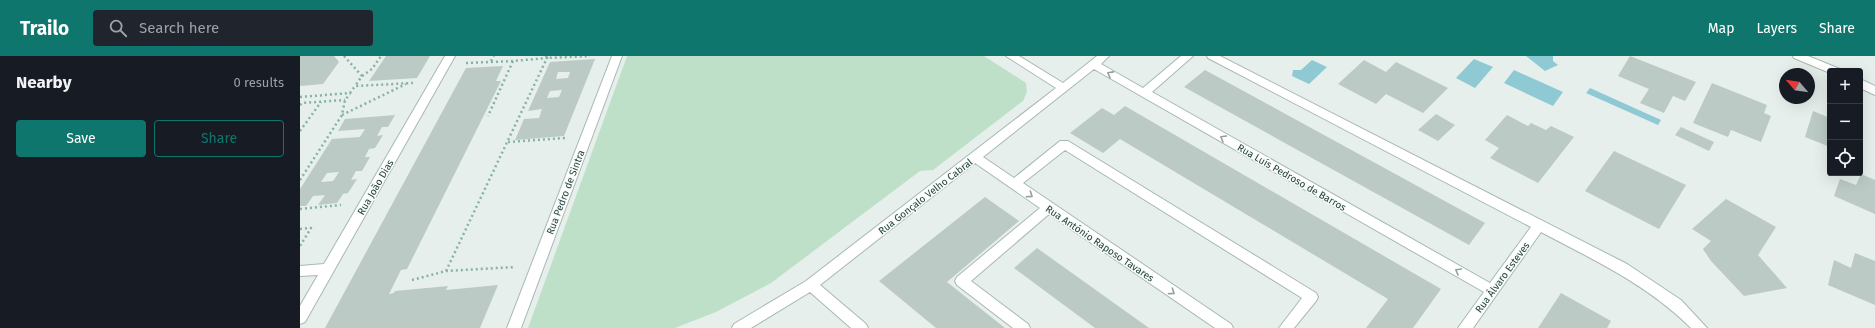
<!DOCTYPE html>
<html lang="en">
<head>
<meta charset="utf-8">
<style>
  :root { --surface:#171b24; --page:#20242c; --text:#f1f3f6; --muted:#9ea1a6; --line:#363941; --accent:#0f766e }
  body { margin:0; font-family:"Fira Sans",sans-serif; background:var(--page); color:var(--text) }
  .controls { position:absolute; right:12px; top:12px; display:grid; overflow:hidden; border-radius:4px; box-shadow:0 4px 16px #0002 }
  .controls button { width:36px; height:36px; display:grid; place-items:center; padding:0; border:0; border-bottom:1px solid var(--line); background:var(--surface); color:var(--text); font:20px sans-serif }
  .compass { position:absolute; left:1479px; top:12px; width:36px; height:36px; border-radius:50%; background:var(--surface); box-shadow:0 4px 16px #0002; rotate:299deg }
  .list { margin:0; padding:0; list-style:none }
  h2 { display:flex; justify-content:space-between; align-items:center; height:52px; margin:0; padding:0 16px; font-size:17px }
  h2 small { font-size:13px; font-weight:400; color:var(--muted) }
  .actions { display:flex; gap:8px; padding:12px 16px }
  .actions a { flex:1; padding:9px 0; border:1px solid var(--accent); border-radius:4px; text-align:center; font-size:14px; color:var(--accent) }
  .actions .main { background:var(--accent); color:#fff }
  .icon { flex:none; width:22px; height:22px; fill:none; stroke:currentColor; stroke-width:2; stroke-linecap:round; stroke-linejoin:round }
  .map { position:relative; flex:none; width:1575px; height:272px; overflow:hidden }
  header { display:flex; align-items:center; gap:24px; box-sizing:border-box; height:56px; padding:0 20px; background:var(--accent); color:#fff }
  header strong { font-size:19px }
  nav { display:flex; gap:22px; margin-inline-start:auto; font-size:14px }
  .search { width:280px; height:36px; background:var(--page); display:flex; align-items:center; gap:10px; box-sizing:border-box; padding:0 14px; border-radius:4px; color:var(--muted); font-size:15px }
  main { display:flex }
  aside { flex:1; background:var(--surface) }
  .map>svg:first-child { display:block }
  .green { fill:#bfe0c8 }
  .water { fill:#8ec9d4 }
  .building { fill:#bbcac4; fill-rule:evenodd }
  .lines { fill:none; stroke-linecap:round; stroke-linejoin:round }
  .minor-casing { stroke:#a8b8b2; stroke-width:2 }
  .path { stroke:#86b3a5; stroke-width:2.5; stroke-dasharray:2 3; stroke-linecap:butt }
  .minor { fill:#fff; fill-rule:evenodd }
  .oneway { stroke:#92a09c }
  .labels { text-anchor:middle; stroke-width:3; stroke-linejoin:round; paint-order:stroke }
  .street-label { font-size:10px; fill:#24423a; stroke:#f7fbf9 }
</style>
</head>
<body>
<header>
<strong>Trailo</strong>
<div class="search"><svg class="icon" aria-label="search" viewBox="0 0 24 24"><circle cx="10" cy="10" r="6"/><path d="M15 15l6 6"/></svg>Search here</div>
<nav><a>Map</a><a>Layers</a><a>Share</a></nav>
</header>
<main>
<aside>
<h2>Nearby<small>0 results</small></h2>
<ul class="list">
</ul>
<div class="actions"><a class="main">Save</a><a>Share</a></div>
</aside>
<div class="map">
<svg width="1575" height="272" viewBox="0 0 1575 272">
  <rect width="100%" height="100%" fill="#e6efeb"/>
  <!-- green -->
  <polygon class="green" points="327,0 684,0 726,27 727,36 723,45 633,114 620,115 471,227 416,256 375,272 228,272"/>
  <!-- water -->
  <g class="water">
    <polygon points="1226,0 1253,0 1253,5 1258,9 1245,15"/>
    <polygon points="1174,3 1193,11 1175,32 1156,22"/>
    <polygon points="1012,4 1027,11 1009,28 992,20 993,14 1001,14"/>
    <polygon points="1214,14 1263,36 1253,50 1204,27"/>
    <polygon points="1290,32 1361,64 1358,69 1286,37"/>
  </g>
  <!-- building -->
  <g class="building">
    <polygon points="0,0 34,0 39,6 23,28 0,30"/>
    <polygon points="86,0 130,0 117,22 69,25"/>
    <polygon points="1330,0 1396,26 1385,45 1373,40 1364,57 1340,47 1349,33 1318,20"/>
    <path d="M295,3l-31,77 -49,4 9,-21 15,-1 3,-9 -14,2 22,-49zM258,16h12l-2,6 -12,1zM262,34l-3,7 -12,1 3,-7z"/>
    <polygon points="1064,4 1086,16 1096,6 1148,32 1123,57 1086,38 1076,48 1038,28"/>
    <polygon points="203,10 196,25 201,25 107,213 101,214 89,238 94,237 95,235 148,230 146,234 198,229 180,272 25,272 166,12"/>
    <polygon points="905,14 1185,167 1169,189 884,31"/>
    <polygon points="1412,27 1467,49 1464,57 1471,60 1461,86 1431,74 1428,81 1393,67"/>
    <polygon points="825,50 1141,233 1113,272 1066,272 1088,243 820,83 803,97 770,77 802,52 814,59"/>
    <polygon points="1513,55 1530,62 1530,91 1505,81"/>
    <polygon points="1136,58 1155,69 1138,85 1118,74"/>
    <path d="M95,59l-7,12h-6l-5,9 6,-1 -8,13 -6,1 -4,8h5l-8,14h-6l-5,9 6,-1 -9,14 -5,1 -6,9 -19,2 7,-10 -12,1 -7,10h-6v-17l32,-50 28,-2 5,-8 -27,2 7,-12zM39,116l-6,9 -12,1 6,-9z"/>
    <polygon points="1207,59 1228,70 1231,67 1246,74 1251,70 1274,81 1238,127 1190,102 1199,92 1185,84"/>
    <polygon points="1381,71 1414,86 1409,95 1375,79"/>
    <polygon points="1314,95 1386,129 1359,173 1285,135"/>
    <polygon points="1561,118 1575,124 1575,158 1534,140 1540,123 1556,129"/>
    <polygon points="685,141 719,165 647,226 705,272 636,272 579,225"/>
    <polygon points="1426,143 1476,171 1458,199 1487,232 1444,240 1411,205 1403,193 1411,185 1392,173"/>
    <polygon points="737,192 849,272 795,272 714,212"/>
    <polygon points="1555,197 1575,205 1575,249 1528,229 1534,204 1551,212"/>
    <polygon points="1261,237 1311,265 1307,272 1238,272"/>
  </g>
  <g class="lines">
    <defs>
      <g id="minor">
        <polygon points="145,0 155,0 5,266 0,268 0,250 18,219 0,220 0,210 24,208"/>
        <polygon points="312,0 322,0 221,272 207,272"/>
        <path d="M706,0h13l44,27 34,-27h12l-8,8 42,24 38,-32h12l-41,36 338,191 41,-56 -323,-169 -1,-2h13l407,208 54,36 26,28h-16c-43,-43 -97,-68 -150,-96l-68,96h-15l26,-36 -390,-223 -111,88 31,21 46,-37h8l248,152 2,4 -2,4 -22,27h-15l23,-30 -237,-148 -42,33 208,141 2,4h-18l-166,-114 -78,67 57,43 2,4h-17l-56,-43 -2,-4 2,-4 83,-69 -65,-45 -155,122 46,39 2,4h-17l-41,-36 -59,36h-19l2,-4 72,-43 250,-193z"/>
        <polygon points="1493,0 1508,0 1540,13 1541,15 1530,15 1530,17 1494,2"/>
        <polygon points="1560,23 1575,30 1575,39 1560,32"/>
      </g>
    </defs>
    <!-- minor casing -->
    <use href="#minor" class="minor-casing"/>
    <!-- path -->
    <g class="path">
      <polyline points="44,0 62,20 55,30"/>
      <polyline points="246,0 247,2 290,0"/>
      <polyline points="191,5 194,0"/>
      <polyline points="166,7 213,5"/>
      <polyline points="62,20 72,13 81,0"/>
      <polyline points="0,41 50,37 55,30 113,27"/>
      <polyline points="0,49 2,47 45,44"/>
      <polyline points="42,59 106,28"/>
      <polyline points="0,75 21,46"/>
      <polyline points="208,86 265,82"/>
      <polyline points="0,124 42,59 45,44 50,38"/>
      <polyline points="0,153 41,149"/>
      <polyline points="0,173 11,172 0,190"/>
      <polyline points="146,215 247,2 213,5 188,60"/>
      <polyline points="112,224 146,215 215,211"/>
    </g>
    <!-- minor -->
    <use href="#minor" class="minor"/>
  </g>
  <!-- one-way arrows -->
  <defs><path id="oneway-chevron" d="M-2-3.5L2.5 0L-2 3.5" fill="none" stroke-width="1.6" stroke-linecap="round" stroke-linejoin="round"/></defs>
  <g class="oneway">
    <use href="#oneway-chevron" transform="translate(810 18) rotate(-151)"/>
    <use href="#oneway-chevron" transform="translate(923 82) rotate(-150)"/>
    <use href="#oneway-chevron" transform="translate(730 139) rotate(34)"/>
    <use href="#oneway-chevron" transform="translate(1158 215) rotate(-150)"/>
    <use href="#oneway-chevron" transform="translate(872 236) rotate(34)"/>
  </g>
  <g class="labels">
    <!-- street labels -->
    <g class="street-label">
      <text transform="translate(992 121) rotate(30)" y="4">Rua Luís Pedroso de Barros</text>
      <text transform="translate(75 131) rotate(-60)" y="4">Rua João Dias</text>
      <text transform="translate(265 136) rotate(-69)" y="4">Rua Pedro de Sintra</text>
      <text transform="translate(625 140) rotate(-38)" y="4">Rua Gonçalo Velho Cabral</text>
      <text transform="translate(800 187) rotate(34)" y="4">Rua António Raposo Tavares</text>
      <text transform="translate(1202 221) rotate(-54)" y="4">Rua Álvaro Esteves</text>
    </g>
  </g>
</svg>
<div class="controls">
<button>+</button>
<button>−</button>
<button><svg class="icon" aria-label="locate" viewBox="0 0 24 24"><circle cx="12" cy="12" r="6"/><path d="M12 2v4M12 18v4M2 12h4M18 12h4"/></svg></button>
</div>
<svg class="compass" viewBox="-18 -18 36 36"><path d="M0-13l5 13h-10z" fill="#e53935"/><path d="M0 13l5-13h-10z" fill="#9ea1a6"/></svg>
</div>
</main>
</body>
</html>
